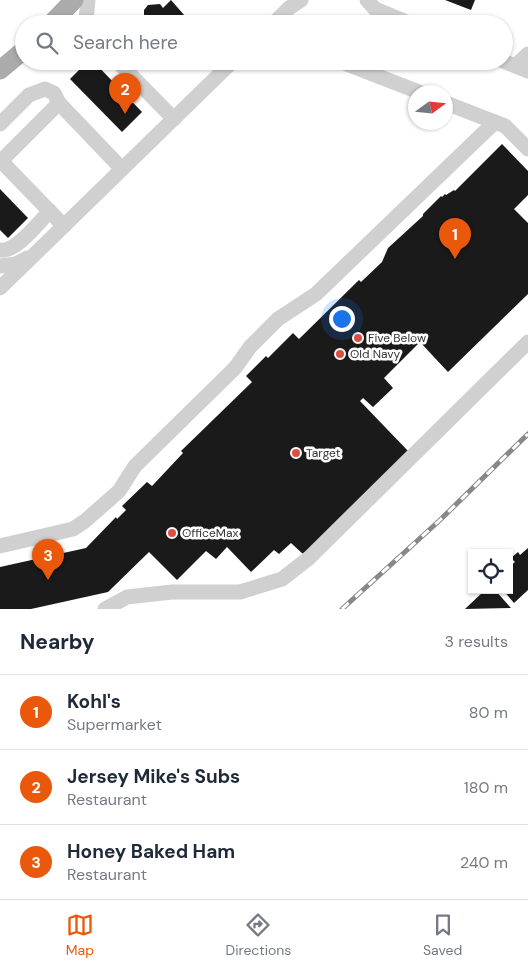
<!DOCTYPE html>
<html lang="en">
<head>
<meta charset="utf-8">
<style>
  :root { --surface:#fff; --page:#f2f2f3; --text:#1f2937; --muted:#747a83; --line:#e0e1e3; --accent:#ea580c }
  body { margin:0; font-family:"DM Sans",sans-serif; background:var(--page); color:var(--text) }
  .controls { position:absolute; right:15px; bottom:15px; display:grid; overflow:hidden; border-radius:0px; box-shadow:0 1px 4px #0004 }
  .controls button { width:45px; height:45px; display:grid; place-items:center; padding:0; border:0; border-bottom:1px solid var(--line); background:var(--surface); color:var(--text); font:25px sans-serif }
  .compass { position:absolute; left:408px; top:85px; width:45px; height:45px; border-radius:50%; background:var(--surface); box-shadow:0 1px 4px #0004; rotate:75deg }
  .you { position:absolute; left:341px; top:318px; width:18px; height:18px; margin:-12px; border:4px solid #fff; border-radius:50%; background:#1a73e8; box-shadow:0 0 0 8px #1a73e833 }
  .badge { display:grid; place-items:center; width:32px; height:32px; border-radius:50%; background:var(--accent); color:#fff; font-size:16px; font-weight:700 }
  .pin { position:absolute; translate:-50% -41px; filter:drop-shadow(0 1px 2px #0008) }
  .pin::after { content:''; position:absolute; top:26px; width:18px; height:15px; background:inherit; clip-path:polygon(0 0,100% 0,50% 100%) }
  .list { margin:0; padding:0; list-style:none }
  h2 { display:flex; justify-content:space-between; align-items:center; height:65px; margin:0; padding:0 20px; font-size:21px }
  h2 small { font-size:16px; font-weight:400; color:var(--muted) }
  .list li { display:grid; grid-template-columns:32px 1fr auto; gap:15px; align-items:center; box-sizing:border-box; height:75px; padding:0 20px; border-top:1px solid var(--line) }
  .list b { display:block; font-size:19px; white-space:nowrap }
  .list p { margin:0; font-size:16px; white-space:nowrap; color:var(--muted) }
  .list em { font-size:16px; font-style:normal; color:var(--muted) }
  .icon { flex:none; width:28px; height:28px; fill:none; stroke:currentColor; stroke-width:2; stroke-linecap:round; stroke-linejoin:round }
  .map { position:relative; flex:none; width:528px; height:609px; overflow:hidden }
  .search { position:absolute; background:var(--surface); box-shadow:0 1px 4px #0004; left:15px; right:15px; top:15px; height:55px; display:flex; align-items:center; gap:12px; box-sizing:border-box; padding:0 18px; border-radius:28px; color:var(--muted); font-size:19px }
  .sheet { height:290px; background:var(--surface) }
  nav { display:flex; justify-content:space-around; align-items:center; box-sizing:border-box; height:70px; border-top:1px solid var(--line); background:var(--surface); font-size:14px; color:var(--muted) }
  nav a { display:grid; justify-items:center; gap:2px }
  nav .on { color:var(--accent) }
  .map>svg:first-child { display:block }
  .building { fill:#1a1a1a }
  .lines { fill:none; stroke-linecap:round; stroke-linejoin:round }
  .minor { stroke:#d0d0d0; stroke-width:15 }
  .major { stroke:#ababab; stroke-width:19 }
  .rail-casing { stroke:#888; stroke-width:5 }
  .rail { stroke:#fff; stroke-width:3; stroke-dasharray:9; stroke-linecap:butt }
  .poi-dot { fill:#dd4e41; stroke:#fff; stroke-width:2 }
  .labels { text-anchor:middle; stroke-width:5; stroke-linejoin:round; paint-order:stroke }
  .poi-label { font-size:12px; fill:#333; stroke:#fff; text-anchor:start }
</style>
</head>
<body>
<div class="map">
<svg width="528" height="609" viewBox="0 0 528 609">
  <rect width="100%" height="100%" fill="#fff"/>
  <!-- building -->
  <g class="building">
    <polygon points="171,0 192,24 144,24 147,21 144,16 144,10 148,5 160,4 163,8"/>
    <polygon points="445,0 475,0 471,10"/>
    <polygon points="88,61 93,61 142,112 122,132 70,79"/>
    <polygon points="502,144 528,171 528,195 514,209 528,223 528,294 448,372 420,342 384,378 393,388 373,407 363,398 360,401 409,452 304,555 291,543 279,554 274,550 251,572 227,547 216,559 206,551 177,580 149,552 108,592 31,609 0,609 0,567 86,548 116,517 117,519 126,510 122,506 147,482 152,486 183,453 181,451 252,382 246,376 266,356 268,358 293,333 299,339 359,280 361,282 382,262 388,248 423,216 423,214 441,196 442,197 445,194 446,195 454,190 455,191"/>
    <polygon points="0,189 28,218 8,238 0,230"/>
    <polygon points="528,548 528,590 514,603 503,590 509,590 509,567 515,562 511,558 518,552 520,555"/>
    <polygon points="485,590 495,590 511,608 465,609"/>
  </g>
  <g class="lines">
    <!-- minor -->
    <g class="minor">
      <polyline points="367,0 375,9 411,24"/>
      <polyline points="87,24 86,20 88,0"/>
      <polyline points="273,24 289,8 301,0"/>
      <polyline points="117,61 174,119"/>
      <polyline points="339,61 419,92"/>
      <polyline points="503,61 528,71"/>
      <polyline points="515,66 528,54"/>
      <polyline points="59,103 1,161 64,226"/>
      <polyline points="446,103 505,126 528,149"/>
      <polyline points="0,124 29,95 45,89 54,93 59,103 122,169"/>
      <path d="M0,250c16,3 39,-28 50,-39"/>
      <polyline points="0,266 16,264 27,258"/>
      <polyline points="0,288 233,61"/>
      <polyline points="0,546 73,529 85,521 119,491 135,466 235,368 250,347 278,319 316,294 495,122"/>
      <polyline points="105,609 127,597 172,592 240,592 282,579 309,558 528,342"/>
    </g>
    <!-- major -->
    <g class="major">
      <polyline points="51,24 74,0"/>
      <polyline points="0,70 24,50"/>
    </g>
    <defs>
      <polyline id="rail" points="342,609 439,521 528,434"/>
    </defs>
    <!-- rail casing -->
    <use href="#rail" class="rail-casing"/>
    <!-- rail -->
    <use href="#rail" class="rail"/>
  </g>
  <!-- markers -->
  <g class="poi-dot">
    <circle cx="358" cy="338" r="5"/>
    <circle cx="340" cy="354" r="5"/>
    <circle cx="296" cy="453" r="5"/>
    <circle cx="172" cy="533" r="5"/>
  </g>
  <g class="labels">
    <!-- poi labels -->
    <g class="poi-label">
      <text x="368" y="342">Five Below</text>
      <text x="350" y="358">Old Navy</text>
      <text x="306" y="457">Target</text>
      <text x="182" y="537">OfficeMax</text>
    </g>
  </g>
</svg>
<div class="controls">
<button><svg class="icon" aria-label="locate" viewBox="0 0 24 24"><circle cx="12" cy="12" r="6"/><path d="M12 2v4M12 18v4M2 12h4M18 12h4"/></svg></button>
</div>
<svg class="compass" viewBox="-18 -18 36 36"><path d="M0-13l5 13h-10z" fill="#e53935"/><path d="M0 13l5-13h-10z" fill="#747a83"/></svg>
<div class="you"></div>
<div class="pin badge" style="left:455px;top:259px">1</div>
<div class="pin badge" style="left:125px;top:114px">2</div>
<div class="pin badge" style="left:48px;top:580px">3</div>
<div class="search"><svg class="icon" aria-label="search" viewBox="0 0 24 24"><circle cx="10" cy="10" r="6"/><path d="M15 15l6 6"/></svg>Search here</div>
</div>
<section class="sheet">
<h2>Nearby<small>3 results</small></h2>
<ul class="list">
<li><span class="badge">1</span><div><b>Kohl's</b><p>Supermarket</p></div><em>80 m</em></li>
<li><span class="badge">2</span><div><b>Jersey Mike's Subs</b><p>Restaurant</p></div><em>180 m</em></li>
<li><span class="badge">3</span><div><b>Honey Baked Ham</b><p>Restaurant</p></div><em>240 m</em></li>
</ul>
</section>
<nav>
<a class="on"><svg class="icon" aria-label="map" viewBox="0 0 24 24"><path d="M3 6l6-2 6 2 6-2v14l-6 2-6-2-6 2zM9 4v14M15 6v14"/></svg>Map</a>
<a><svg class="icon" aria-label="directions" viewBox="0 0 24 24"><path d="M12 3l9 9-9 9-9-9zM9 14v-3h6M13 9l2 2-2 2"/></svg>Directions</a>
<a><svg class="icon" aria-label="saved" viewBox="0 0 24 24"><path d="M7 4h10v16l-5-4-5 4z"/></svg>Saved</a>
</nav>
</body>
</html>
